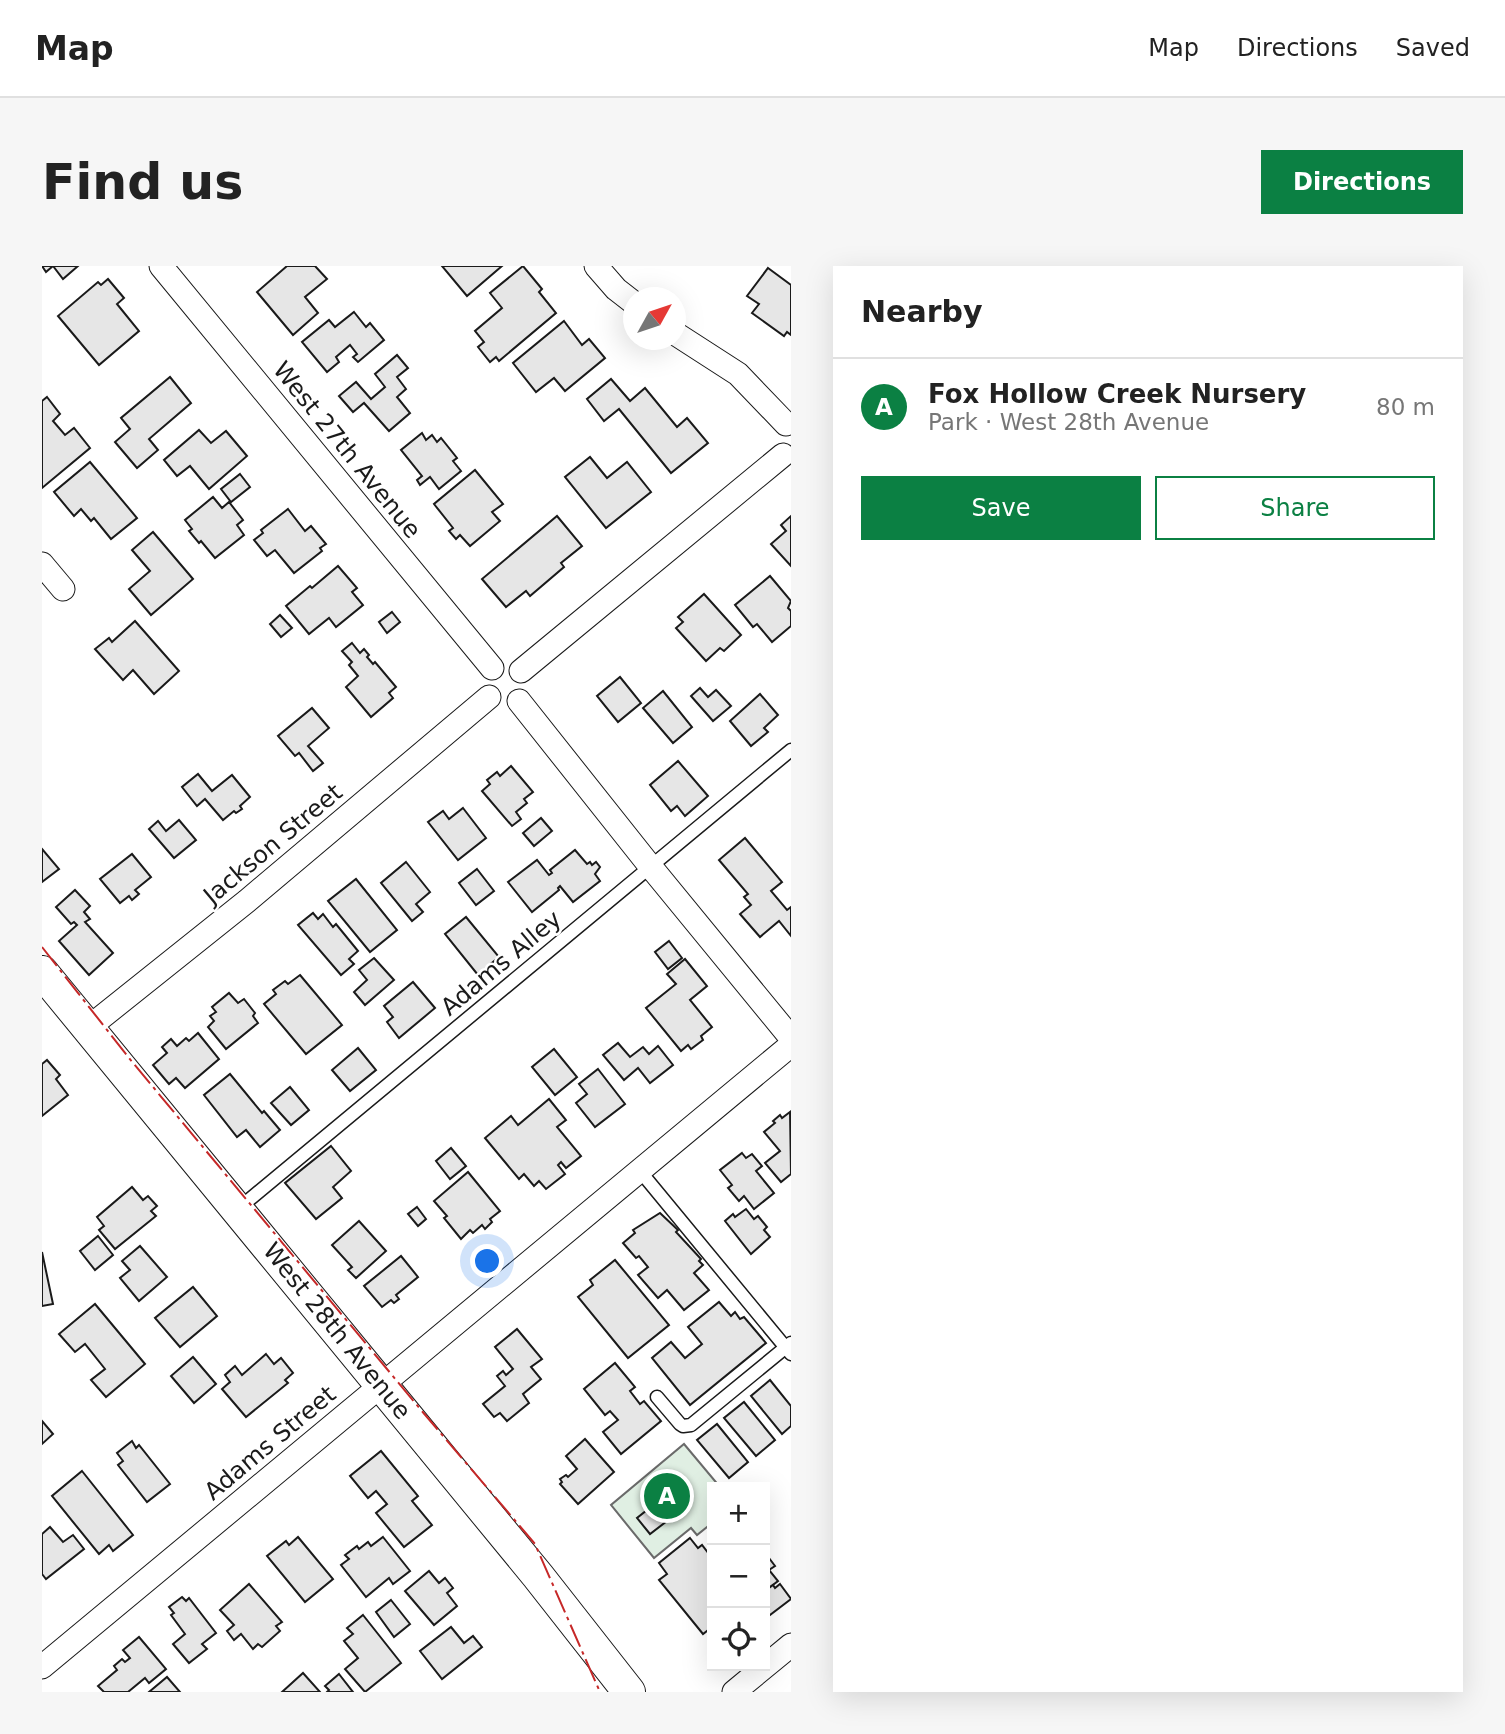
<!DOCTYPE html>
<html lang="en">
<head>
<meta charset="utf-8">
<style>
  :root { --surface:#fff; --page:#f6f6f6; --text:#222; --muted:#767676; --line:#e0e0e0; --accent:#0b8043 }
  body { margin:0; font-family:"DejaVu Sans",sans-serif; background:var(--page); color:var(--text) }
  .controls { position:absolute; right:21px; bottom:21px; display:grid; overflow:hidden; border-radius:0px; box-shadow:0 7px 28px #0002 }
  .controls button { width:63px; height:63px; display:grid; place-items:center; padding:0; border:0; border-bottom:2px solid var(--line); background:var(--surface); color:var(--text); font:35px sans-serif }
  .compass { position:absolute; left:581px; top:21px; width:63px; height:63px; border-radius:50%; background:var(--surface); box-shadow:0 7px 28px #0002; rotate:50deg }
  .you { position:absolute; left:446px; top:996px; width:24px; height:24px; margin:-18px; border:5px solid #fff; border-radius:50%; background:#1a73e8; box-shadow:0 0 0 10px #1a73e833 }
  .badge { display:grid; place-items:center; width:46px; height:46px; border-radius:50%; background:var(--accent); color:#fff; font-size:23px; font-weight:700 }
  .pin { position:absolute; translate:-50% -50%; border:4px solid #fff; box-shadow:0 2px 7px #0006 }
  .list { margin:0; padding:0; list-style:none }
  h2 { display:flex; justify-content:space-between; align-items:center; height:91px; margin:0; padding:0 28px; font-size:30px }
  h2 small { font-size:23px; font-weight:400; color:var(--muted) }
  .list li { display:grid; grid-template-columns:46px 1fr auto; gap:21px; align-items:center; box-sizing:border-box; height:98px; padding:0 28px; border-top:2px solid var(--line) }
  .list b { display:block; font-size:26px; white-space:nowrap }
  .list p { margin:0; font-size:23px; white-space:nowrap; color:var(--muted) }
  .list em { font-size:23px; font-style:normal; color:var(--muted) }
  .actions { display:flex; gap:14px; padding:21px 28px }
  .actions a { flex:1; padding:16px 0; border:2px solid var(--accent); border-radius:0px; text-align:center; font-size:24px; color:var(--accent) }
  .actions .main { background:var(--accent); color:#fff }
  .icon { flex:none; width:38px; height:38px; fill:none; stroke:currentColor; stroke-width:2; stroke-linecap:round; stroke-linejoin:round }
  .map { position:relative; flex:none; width:749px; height:1426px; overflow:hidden; border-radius:0px }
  header { display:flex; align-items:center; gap:42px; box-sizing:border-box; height:98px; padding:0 35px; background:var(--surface); border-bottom:2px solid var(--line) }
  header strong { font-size:33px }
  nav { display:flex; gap:38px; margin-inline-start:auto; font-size:24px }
  .intro { display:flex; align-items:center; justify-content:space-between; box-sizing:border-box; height:168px; padding:0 42px }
  h1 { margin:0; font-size:49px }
  .button { padding:18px 32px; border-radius:0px; background:var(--accent); color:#fff; font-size:24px; font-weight:700 }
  main { display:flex; gap:42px; padding:0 42px }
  aside { flex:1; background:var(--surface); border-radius:0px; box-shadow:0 7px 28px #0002 }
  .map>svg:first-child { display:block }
  .green { fill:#e0efe3; stroke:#6a6a6a; stroke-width:2 }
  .building { fill:#e6e6e6; stroke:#1a1a1a; stroke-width:2 }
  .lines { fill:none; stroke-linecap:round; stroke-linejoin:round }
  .service-casing { stroke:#1a1a1a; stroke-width:15 }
  .minor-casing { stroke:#1a1a1a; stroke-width:25 }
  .secondary-casing { stroke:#1a1a1a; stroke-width:34 }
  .service { stroke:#fff; stroke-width:12 }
  .minor { stroke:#fff; stroke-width:23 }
  .secondary { stroke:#fff; stroke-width:32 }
  .power { stroke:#c62828; stroke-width:2; stroke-dasharray:24 5 3.5 5; stroke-linecap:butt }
  .labels { text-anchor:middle; stroke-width:5; stroke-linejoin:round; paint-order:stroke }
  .street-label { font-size:24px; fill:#1a1a1a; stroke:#fff }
</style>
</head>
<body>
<header>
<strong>Map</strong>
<nav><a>Map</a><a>Directions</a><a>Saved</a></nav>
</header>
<div class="intro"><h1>Find us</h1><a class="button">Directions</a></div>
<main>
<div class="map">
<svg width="749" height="1426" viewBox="0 0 749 1426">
  <rect width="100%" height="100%" fill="#fff"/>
  <!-- green -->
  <polygon class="green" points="642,1178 678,1221 670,1221 670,1257 655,1269 649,1262 612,1292 569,1239"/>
  <!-- building -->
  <g class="building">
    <polygon points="0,0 36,0 21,13 11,0 4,6"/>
    <polygon points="245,0 273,0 285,13 263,31 276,47 251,69 215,26"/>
    <polygon points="400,0 460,0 425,30"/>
    <polygon points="481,0 500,23 497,26 514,47 457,95 454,91 448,96 436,81 442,76 433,65 460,42 448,27"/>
    <polygon points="726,2 749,19 749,69 745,66 742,70 710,47 717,38 705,30"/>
    <polygon points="66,13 82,32 75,38 97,65 57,99 16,50 56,16 59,19"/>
    <polygon points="312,46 324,61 328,57 342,74 316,96 311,91 315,88 308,79 294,91 297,96 285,106 260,76 287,54 293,61"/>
    <polygon points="522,55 540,79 547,73 563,92 523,125 512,112 494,126 471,97"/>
    <polygon points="355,89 366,102 355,111 364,123 355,131 368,147 347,165 322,137 311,146 297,130 314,116 329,133 343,121 333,108"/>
    <polygon points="128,111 149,137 107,173 116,184 95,202 73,176 88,163 79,152"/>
    <polygon points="569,113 588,135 603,122 635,161 645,152 666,177 629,207 577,143 562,155 545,133"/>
    <polygon points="5,131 18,148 11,155 23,169 32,162 48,182 0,222 0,135"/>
    <polygon points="157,164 169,177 184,165 205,190 167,223 148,200 135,210 122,194"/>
    <polygon points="380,167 384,174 390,169 395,176 399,172 415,192 411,195 419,205 397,223 388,211 378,219 375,214 380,210 359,184"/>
    <polygon points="548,191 565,212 585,196 609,226 564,262 523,211"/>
    <polygon points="48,196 95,252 69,273 52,252 49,255 39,243 32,250 12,226"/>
    <polygon points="433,204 461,238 450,246 458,255 428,280 418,269 414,273 407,265 411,262 392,238"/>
    <polygon points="198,208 208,221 189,236 179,223"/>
    <polygon points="171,231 180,242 187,236 201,254 195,259 202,269 173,292 159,275 157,277 147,265 150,263 143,254"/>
    <polygon points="246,243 263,265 269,260 284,278 278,282 280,285 252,307 233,284 225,290 212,274 221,267 219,264"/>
    <polygon points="515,250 540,280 519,297 522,301 488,330 484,325 464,341 440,313"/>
    <polygon points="749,250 749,300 729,278 744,265 739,259"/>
    <polygon points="111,266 151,313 109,349 87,323 108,305 90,284"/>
    <polygon points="296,300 315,322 310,326 321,339 294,361 287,352 267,368 244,340 268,320 270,322"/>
    <polygon points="728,310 749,335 746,342 749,345 749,360 730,376 715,358 711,361 693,339"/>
    <polygon points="662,328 699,369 682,385 678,382 664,395 634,362 641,356 636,351"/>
    <polygon points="350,346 358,356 345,367 337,356"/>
    <polygon points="238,349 250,362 239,371 228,358"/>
    <polygon points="93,355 137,405 112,428 91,404 81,414 53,383 67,372 70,376"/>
    <polygon points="310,377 318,387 322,383 327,389 325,391 331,398 333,396 354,421 347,427 351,432 329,451 304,421 316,410 307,399 310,396 300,385"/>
    <polygon points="578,411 599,437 576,456 555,430"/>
    <polygon points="658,422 666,431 674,424 689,440 671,455 649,430"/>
    <polygon points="621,425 650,461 631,477 601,442"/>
    <polygon points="718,428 736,449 722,462 726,466 709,480 688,455"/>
    <polygon points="270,442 287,462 266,480 281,497 271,505 257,487 253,490 236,470"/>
    <polygon points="636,495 666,530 643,550 635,540 629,545 608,519"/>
    <polygon points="469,500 491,526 482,533 485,537 474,546 479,553 470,560 440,525 448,518 445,514 455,506 458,510"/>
    <polygon points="156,508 170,525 190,509 208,531 198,540 200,543 194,547 192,545 181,554 163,533 155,540 140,521"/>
    <polygon points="421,542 444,572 416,594 386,556 401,545 407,553"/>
    <polygon points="499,552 510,565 492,580 481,567"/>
    <polygon points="137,554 154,574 132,592 107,563 116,555 124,565"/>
    <polygon points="703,572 740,616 729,625 745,644 749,641 749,670 737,655 718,671 698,648 709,639 702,631 706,628 677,594"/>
    <polygon points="0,583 17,603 0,616"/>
    <polygon points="533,584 545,598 548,596 550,599 554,596 558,601 553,608 558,615 531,636 518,620 516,622 517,624 490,646 466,616 495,594 507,609 510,607 508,604"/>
    <polygon points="90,588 109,611 93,624 97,628 90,634 87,630 78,637 58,613"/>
    <polygon points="364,596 388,626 374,638 381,646 370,655 339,617"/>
    <polygon points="435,603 452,625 434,639 417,617"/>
    <polygon points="314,613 355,664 328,686 286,635"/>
    <polygon points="33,624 48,640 42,646 48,653 43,656 71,687 47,709 17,675 35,659 32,656 29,658 14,641"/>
    <polygon points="271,647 276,653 281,648 291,661 294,658 316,685 307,693 312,698 299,709 256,659"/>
    <polygon points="424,651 457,691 446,700 449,703 443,707 441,705 436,709 403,668"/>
    <polygon points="627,675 640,692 626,703 613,686"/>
    <polygon points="332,692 352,714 323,739 312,726 325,714 317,704"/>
    <polygon points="643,693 665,720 648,734 670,761 659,770 661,774 649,783 646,779 639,785 604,742 634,718 625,708"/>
    <polygon points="258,709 300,759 264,788 222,738 234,728 231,724 243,715 246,718"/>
    <polygon points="371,716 393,742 357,772 345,756 351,751 342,740"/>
    <polygon points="187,727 196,737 202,733 213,747 211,750 216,757 184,783 166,761 172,755 168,750 174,746 170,741"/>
    <polygon points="156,767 177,793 143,822 134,812 127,818 111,799 125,787 120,781 129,773 135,780 144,772 147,775"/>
    <polygon points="576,777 588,791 601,781 607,788 616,780 631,799 608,817 596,802 582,814 561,789"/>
    <polygon points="316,782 334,804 308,825 290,804"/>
    <polygon points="512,783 535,811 513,829 490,801"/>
    <polygon points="5,794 18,809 14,813 26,829 0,850 0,798"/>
    <polygon points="556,803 583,838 553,861 534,837 545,828 537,818"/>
    <polygon points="188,808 220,847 222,845 238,864 218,881 204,864 195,871 162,829"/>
    <polygon points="248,821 267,844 249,859 229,837"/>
    <polygon points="507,833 524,854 515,861 539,890 524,902 519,896 516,899 523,908 504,923 497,915 492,920 482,908 477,913 443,872 469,850 476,859"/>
    <polygon points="748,846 749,908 739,916 723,897 738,885 722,866 733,857 731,855 738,849 740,852"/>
    <polygon points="289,880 309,905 291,921 300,932 274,953 243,917"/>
    <polygon points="409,882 424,900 408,913 394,895"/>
    <polygon points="700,887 704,892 710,888 720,900 714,905 732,927 712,943 702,930 697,935 686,922 690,919 678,904"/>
    <polygon points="426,906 458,945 448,953 450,956 443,963 440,959 431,967 428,964 419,973 402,952 405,950 392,935"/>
    <polygon points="90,921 101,934 106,930 115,940 109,945 114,950 73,983 57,964 62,960 55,951"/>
    <polygon points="375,941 384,953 376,960 366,948"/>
    <polygon points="704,943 712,953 716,950 725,961 722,964 728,971 709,988 683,955 691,948 693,951"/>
    <polygon points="618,947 636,964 634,966 659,993 657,995 661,999 652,1007 667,1024 642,1044 625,1024 616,1032 596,1009 606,1001 597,990 594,992 581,977 593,967 591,964"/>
    <polygon points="317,955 344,985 314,1012 306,1004 310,1001 290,979"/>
    <polygon points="56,970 71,989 53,1004 38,985"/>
    <polygon points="98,980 125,1011 97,1035 78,1012 88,1004 80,995"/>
    <polygon points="0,986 11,1038 0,1040"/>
    <polygon points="359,990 376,1011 354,1029 357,1033 352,1037 349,1034 340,1041 322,1020"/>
    <polygon points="573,994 627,1059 586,1092 536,1031 551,1019 548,1014"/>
    <polygon points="151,1021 175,1050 138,1081 113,1052"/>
    <polygon points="677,1036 689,1050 693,1046 698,1053 702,1051 724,1077 648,1139 610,1092 629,1076 643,1092 660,1078 646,1061"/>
    <polygon points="53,1038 103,1098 64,1131 49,1114 63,1103 43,1078 33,1086 17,1068"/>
    <polygon points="475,1063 500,1093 489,1101 499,1113 481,1128 487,1137 465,1155 458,1147 452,1151 441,1138 463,1120 455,1110 461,1105 464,1109 471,1103 453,1081"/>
    <polygon points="224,1088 232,1098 239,1092 251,1107 243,1114 246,1117 204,1151 180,1123 188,1116 183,1109 193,1100 200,1109"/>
    <polygon points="151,1091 174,1118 152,1137 129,1110"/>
    <polygon points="573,1097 593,1121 588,1125 598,1138 602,1135 619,1155 579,1188 561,1166 576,1154 568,1145 563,1149 542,1123"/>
    <polygon points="728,1114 749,1140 749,1160 740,1168 709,1130"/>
    <polygon points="702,1136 733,1174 714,1190 682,1152"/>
    <polygon points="0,1155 11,1168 0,1178"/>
    <polygon points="675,1158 706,1196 687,1212 655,1174"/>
    <polygon points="543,1173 572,1206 536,1238 518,1218 520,1216 518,1213 524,1209 526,1211 535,1203 524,1190"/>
    <polygon points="90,1175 94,1182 97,1179 128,1218 105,1236 76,1199 81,1195 75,1187"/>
    <polygon points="339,1185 376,1230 370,1235 390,1259 362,1281 334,1247 345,1238 334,1225 326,1232 308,1210"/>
    <polygon points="40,1205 91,1269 71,1285 67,1279 57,1288 10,1230"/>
    <polygon points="633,1222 646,1239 608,1268 595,1252"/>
    <polygon points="8,1261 21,1276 31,1269 42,1283 4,1313 0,1308 0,1268"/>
    <polygon points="256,1271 291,1313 263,1336 225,1290 244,1275 247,1279"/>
    <polygon points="341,1271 368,1305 351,1318 347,1312 324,1331 299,1299 307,1293 303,1289 315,1280 317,1283 326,1276 329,1280"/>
    <polygon points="648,1272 656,1282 660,1279 670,1292 670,1361 661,1368 617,1314 625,1308 617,1297"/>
    <polygon points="727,1292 733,1300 727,1304 736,1315 723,1325 723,1295"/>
    <polygon points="387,1305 397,1317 403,1312 411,1322 405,1327 415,1340 392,1359 363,1325"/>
    <polygon points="207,1318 240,1356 234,1360 238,1365 220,1381 216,1378 211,1383 199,1368 192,1374 185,1365 192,1359 178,1344"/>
    <polygon points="738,1318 749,1333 724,1352 723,1325 731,1319 733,1322"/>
    <polygon points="140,1331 144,1335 147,1332 174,1367 160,1378 165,1383 147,1397 131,1378 143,1368 129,1349 132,1347 127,1341"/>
    <polygon points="349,1334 368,1358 352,1371 334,1346"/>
    <polygon points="321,1349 359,1397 323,1426 303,1403 316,1392 302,1375 311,1368 305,1362"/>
    <polygon points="409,1361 422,1377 431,1370 440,1381 400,1413 378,1385"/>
    <polygon points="97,1371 124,1403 107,1417 103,1412 86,1426 62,1426 56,1420 75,1404 72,1400 80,1393 83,1396 88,1392 81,1384"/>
    <polygon points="261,1407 278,1426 240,1426"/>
    <polygon points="297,1408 311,1426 285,1426 287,1424 283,1420"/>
    <polygon points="125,1411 138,1426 107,1426"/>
  </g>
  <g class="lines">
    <defs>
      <g id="service">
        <polyline points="598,905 749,1088"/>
        <polyline points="196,943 749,484"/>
        <polyline points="615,1131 638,1158 641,1160 649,1159 749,1077"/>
      </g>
      <g id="minor">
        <polyline points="119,0 450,402"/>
        <polyline points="554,0 574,23 592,37"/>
        <polyline points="634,68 696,108 744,158"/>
        <polyline points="0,298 21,323"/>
        <polyline points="479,405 741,189"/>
        <polyline points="477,435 608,600 749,772"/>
        <polyline points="46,762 205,635 447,431"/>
        <polyline points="0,1401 749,779"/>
        <polyline points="692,1426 749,1379"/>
      </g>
      <polyline id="secondary" points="0,706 496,1310 587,1426"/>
    </defs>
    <!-- service casing -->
    <use href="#service" class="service-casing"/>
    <!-- minor casing -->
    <use href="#minor" class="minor-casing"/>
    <!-- secondary casing -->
    <use href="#secondary" class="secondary-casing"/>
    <!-- service -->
    <use href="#service" class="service"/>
    <!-- minor -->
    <use href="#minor" class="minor"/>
    <!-- secondary -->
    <use href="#secondary" class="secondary"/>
    <!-- power -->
    <polyline class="power" points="0,681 87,792 379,1144 493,1278 558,1426"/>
  </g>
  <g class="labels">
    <!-- street labels -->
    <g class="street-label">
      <text transform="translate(305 184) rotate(51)" y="8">West 27th Avenue</text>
      <text transform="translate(231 578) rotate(-40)" y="8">Jackson Street</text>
      <text transform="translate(459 697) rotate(-40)" y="8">Adams Alley</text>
      <text transform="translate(295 1065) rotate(51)" y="8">West 28th Avenue</text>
      <text transform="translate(228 1177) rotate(-40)" y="8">Adams Street</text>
    </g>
  </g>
</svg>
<div class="controls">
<button>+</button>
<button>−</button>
<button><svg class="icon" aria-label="locate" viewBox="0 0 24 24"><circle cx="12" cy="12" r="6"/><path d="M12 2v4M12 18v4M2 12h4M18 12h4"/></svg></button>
</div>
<svg class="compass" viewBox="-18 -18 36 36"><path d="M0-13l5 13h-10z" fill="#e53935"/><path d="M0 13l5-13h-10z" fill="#767676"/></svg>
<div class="you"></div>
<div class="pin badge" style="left:625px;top:1230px">A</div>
</div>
<aside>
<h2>Nearby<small></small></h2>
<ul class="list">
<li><span class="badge">A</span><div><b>Fox Hollow Creek Nursery</b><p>Park · West 28th Avenue</p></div><em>80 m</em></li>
</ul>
<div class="actions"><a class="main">Save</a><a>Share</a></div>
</aside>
</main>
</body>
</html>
